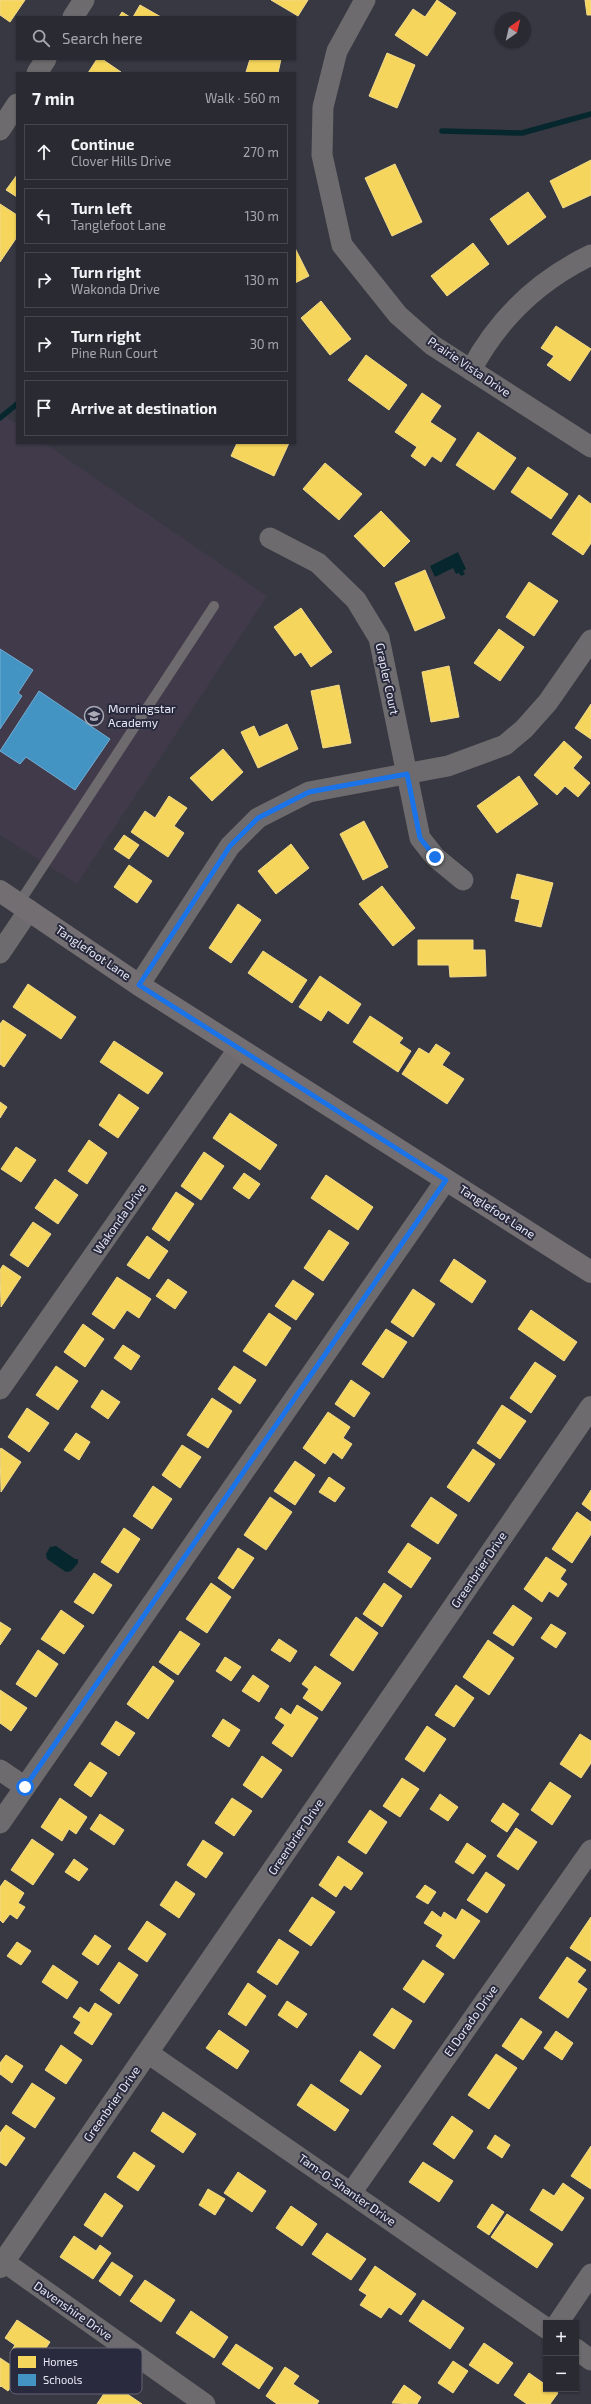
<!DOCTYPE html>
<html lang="en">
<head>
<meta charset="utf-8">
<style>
  :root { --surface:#2a2a32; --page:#36363e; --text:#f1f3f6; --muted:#a5a7ac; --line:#46464d }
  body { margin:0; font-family:"Exo 2",sans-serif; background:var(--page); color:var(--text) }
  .controls { position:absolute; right:12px; bottom:12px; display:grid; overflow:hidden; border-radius:0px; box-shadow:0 1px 3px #0004 }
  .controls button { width:36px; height:36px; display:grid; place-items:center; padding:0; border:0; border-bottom:1px solid var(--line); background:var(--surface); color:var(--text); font:20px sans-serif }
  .compass { position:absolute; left:495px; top:12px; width:36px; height:36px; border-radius:50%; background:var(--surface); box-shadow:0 1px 3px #0004; rotate:34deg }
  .stop { position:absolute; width:12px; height:12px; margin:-9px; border:3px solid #1a73e8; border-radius:50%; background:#fff }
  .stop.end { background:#1a73e8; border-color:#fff; box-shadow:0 1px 4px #0008 }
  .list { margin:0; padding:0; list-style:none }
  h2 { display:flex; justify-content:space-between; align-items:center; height:52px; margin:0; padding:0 16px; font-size:17px }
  h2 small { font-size:13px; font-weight:400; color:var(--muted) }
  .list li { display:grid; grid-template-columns:26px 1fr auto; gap:12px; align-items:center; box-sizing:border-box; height:56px; margin:0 8px 8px; padding:0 8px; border:1px solid var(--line); border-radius:0px }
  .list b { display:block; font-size:15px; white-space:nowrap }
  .list p { margin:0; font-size:13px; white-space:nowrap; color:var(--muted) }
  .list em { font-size:13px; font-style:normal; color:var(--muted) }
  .icon { flex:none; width:22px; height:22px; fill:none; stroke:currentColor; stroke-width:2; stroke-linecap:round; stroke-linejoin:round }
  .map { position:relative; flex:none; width:591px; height:2404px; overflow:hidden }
  .search { position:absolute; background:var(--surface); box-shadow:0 1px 3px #0004; left:16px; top:16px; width:280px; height:44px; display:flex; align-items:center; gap:10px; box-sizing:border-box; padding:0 14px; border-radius:0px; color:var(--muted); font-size:15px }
  .panel { position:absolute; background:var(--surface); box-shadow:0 1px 3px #0004; left:16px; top:72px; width:280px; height:372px; border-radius:0px }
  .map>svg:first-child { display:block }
  .education { fill:#403a4a }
  .water { fill:#05272d }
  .homes { fill:#f6d55c; stroke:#f1da8a }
  .schools { fill:#4393c3; stroke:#74acd2 }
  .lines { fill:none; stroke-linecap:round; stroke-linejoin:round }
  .stream { stroke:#05272d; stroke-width:5.5 }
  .service { stroke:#6d6b6d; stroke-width:10 }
  .minor { stroke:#6d6b6d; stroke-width:21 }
  .tertiary { stroke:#6d6b6d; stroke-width:22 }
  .secondary { stroke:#726e71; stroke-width:22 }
  .route { stroke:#1a73e8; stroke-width:5 }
  .labels { text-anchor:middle; stroke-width:4; stroke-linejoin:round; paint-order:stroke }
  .street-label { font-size:12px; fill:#e6e7f4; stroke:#292a3d }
  .poi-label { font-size:12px; fill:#e6e7f4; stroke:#292a3d; text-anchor:start }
  .key { fill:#292a3d; stroke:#626374; stroke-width:1 }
  .key-label { font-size:11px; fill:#e6e7f4 }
</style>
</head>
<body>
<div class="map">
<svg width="591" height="2404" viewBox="0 0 591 2404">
  <rect width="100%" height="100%" fill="#383842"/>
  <!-- education -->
  <polygon class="education" points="0,413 17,424 17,443 44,443 267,596 77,884 0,835"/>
  <!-- water -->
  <g class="water">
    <polygon points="458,552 466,569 463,571 465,574 461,576 459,573 456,574 453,568 435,577 430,566"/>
    <polygon points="56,1546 75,1559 78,1559 78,1563 71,1571 66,1572 47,1559 46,1554 50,1547"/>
  </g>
  <!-- homes -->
  <g class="homes">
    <polygon points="0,0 25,0 10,22 0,15"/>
    <polygon points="271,0 308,0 298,16"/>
    <polygon points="437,0 456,13 427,56 395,35 413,9 425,17"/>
    <polygon points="585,0 591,0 591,15 587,15"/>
    <polygon points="140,5 161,17 133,17"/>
    <polygon points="122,12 130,17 119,17"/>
    <polygon points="387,53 415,65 397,108 369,96"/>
    <polygon points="97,59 102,59 121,72 88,73"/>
    <polygon points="250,59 281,59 278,73 249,73 246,72"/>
    <polygon points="591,160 591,195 563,208 550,181"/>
    <polygon points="395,164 422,222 392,236 365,178"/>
    <polygon points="17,175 17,197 6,190"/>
    <polygon points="528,192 546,217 508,245 490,219"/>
    <polygon points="0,204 17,215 17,237 0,262"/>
    <polygon points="473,243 489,264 447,296 431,276"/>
    <polygon points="295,248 309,276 295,283"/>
    <polygon points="321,301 351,339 330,355 301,318"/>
    <polygon points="556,326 591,349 570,381 547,365 554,356 541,348"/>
    <polygon points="366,355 407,385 389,410 348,380"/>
    <polygon points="422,393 441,406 430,422 456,439 441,462 432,456 425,466 411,456 417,447 395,432"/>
    <polygon points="478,432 516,458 494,490 456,465"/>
    <polygon points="237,443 289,443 274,476 231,456"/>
    <polygon points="325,463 362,494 339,520 303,489"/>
    <polygon points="528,467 568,494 551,519 511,492"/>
    <polygon points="579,495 591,504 591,543 583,555 552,534"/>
    <polygon points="381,511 410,541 384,567 354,536"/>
    <polygon points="425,570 445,618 415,631 395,583"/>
    <polygon points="529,582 558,601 534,636 506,617"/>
    <polygon points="301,608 332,652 311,667 301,652 295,656 274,627"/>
    <polygon points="499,629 524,647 500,681 474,663"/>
    <polygon points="449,666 459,717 431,722 422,672"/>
    <polygon points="339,685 351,743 323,748 311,691"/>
    <polygon points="591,704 591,739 575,728"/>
    <polygon points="287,724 298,749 258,768 241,732 254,726 259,737"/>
    <polygon points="564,741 582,757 573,768 590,783 578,797 565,786 557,795 534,775"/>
    <polygon points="223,749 243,772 212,801 190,778"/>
    <polygon points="519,776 538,804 497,833 477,806"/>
    <polygon points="169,796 187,808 174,826 184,833 168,857 131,832 145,811 155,818"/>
    <polygon points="364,821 388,867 363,880 340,834"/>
    <polygon points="124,835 139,845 129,859 114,849"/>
    <polygon points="291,844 309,868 276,894 258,871"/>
    <polygon points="129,865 152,881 137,903 114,887"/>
    <polygon points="517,874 553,883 541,927 515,921 520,900 511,898"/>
    <polygon points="382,886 415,928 393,946 359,904"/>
    <polygon points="238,904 261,920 231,963 209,948"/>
    <polygon points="418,940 473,940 473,950 485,950 486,976 450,977 449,965 418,965"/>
    <polygon points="263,951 307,980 292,1003 248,973"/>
    <polygon points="320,976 361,1004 348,1024 328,1010 321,1021 299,1007"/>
    <polygon points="28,984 76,1017 61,1039 13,1007"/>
    <polygon points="370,1016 403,1038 399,1043 411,1051 398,1072 353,1042"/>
    <polygon points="3,1020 26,1035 4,1067 0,1064 0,1024"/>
    <polygon points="114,1041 163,1073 148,1094 100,1062"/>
    <polygon points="436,1044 450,1053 442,1065 464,1079 447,1104 402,1074 419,1048 429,1054"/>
    <polygon points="119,1094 139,1108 118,1138 99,1125"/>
    <polygon points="0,1102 7,1107 0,1118"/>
    <polygon points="230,1113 277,1145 260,1170 213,1138"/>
    <polygon points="89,1140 107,1153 87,1184 68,1171"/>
    <polygon points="16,1147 36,1160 21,1182 1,1169"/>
    <polygon points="204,1152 224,1166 201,1200 181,1186"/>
    <polygon points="244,1173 260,1184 249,1199 233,1188"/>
    <polygon points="326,1175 373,1207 358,1230 311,1198"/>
    <polygon points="55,1179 78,1195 58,1224 35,1208"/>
    <polygon points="176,1192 194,1204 169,1241 152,1229"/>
    <polygon points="33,1222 51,1234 28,1267 10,1255"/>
    <polygon points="329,1230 349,1243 323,1281 304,1268"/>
    <polygon points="147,1236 168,1251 149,1279 127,1265"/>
    <polygon points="454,1259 486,1281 472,1303 440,1281"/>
    <polygon points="3,1265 21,1277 1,1307 0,1270"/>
    <polygon points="117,1277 151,1299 139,1318 127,1310 114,1329 92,1314"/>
    <polygon points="168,1279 187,1292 175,1309 156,1296"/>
    <polygon points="293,1280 314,1294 296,1320 275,1306"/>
    <polygon points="413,1289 435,1304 413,1337 391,1322"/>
    <polygon points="531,1310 577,1342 564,1361 518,1329"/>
    <polygon points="269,1313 291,1328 266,1366 243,1351"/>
    <polygon points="83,1324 104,1339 85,1367 64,1352"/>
    <polygon points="386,1329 407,1342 383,1378 362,1364"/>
    <polygon points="123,1345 140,1356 131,1370 114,1358"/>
    <polygon points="535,1362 556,1376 531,1413 510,1398"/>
    <polygon points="56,1366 78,1381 58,1410 36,1395"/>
    <polygon points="234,1366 256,1380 240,1404 218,1389"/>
    <polygon points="351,1380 370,1393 354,1417 335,1404"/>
    <polygon points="102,1390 120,1402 108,1419 91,1407"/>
    <polygon points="212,1398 232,1411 208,1448 187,1435"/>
    <polygon points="502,1405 526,1421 500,1459 477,1443"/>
    <polygon points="27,1408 49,1423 29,1452 8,1437"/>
    <polygon points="328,1412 350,1427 343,1438 352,1444 342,1459 333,1452 325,1464 303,1448"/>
    <polygon points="76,1433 90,1442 79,1460 64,1450"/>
    <polygon points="182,1445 201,1457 180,1488 162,1475"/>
    <polygon points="1,1448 21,1462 1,1492 0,1450"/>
    <polygon points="473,1449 495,1464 469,1502 447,1487"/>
    <polygon points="295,1461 315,1475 295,1505 274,1491"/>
    <polygon points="329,1477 345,1488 335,1502 319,1492"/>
    <polygon points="153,1486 172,1499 152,1529 133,1516"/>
    <polygon points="591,1490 591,1511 582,1504"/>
    <polygon points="270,1497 292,1512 266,1550 244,1535"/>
    <polygon points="431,1497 457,1515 438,1544 411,1526"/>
    <polygon points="577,1512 591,1522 591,1534 572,1563 552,1549"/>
    <polygon points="124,1528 140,1539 118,1573 101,1562"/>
    <polygon points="408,1543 431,1558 411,1588 388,1572"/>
    <polygon points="238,1548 254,1558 233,1589 218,1578"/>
    <polygon points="546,1557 566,1570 560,1579 567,1584 558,1597 549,1591 542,1602 524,1589"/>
    <polygon points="94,1573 112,1585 93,1614 74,1602"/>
    <polygon points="211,1583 231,1597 207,1633 186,1619"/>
    <polygon points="384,1583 402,1596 382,1627 363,1614"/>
    <polygon points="513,1605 532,1618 513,1646 493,1633"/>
    <polygon points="61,1610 84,1626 64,1654 41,1639"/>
    <polygon points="356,1617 378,1633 353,1671 330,1655"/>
    <polygon points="0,1622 11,1629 0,1645"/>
    <polygon points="551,1624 566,1633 556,1648 541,1638"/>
    <polygon points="180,1631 200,1644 178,1675 159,1662"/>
    <polygon points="279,1639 297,1651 290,1662 271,1650"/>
    <polygon points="488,1640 514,1658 489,1695 463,1677"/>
    <polygon points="38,1650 58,1664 36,1697 16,1684"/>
    <polygon points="225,1657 241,1667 231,1681 216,1671"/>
    <polygon points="153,1666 174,1681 148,1719 127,1704"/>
    <polygon points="315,1666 341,1683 322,1711 303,1698 309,1689 302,1684"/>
    <polygon points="253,1675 269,1686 259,1702 242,1691"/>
    <polygon points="456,1685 474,1698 454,1727 435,1715"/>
    <polygon points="0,1690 27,1708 11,1731 0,1723"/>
    <polygon points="297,1705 318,1718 292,1757 272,1743 285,1725 275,1718 281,1708 291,1715"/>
    <polygon points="223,1719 240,1730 229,1747 212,1736"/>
    <polygon points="116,1721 135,1733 119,1756 101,1744"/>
    <polygon points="427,1726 446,1739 424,1772 405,1759"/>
    <polygon points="580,1734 591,1741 591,1763 581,1778 560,1764"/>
    <polygon points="262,1756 282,1770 262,1798 243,1785"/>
    <polygon points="90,1762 107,1773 91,1797 74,1785"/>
    <polygon points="402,1778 419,1789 400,1817 383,1806"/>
    <polygon points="550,1782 571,1796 552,1825 531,1810"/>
    <polygon points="440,1794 458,1807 448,1821 430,1809"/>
    <polygon points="60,1798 87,1817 76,1834 69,1829 62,1841 41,1827"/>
    <polygon points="232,1798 252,1811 234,1836 215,1823"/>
    <polygon points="503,1803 519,1814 507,1832 491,1821"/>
    <polygon points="370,1810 387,1822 366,1854 348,1842"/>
    <polygon points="100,1814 124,1830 114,1845 90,1829"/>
    <polygon points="516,1828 537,1842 518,1870 497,1856"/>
    <polygon points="32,1839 54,1854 33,1885 11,1870"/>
    <polygon points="203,1840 223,1853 206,1878 187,1865"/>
    <polygon points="467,1843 486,1856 473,1874 455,1862"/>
    <polygon points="338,1856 363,1873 351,1890 344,1885 336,1897 319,1885"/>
    <polygon points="74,1859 88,1869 79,1881 65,1872"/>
    <polygon points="486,1872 505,1885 487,1913 467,1900"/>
    <polygon points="5,1880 24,1893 18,1903 25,1907 17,1919 10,1914 3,1923 0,1920 0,1887"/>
    <polygon points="176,1881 195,1894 179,1918 160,1905"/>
    <polygon points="425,1885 436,1892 428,1904 416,1897"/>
    <polygon points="312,1897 335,1912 311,1946 289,1931"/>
    <polygon points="462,1909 480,1921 454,1959 436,1946 443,1935 424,1923 432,1911 441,1918 444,1912 456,1920"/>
    <polygon points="591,1917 591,1961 570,1948"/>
    <polygon points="147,1921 166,1934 147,1962 128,1949"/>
    <polygon points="95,1935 111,1946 98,1965 82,1954"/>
    <polygon points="279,1939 299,1952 277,1985 257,1972"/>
    <polygon points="17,1942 31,1951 21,1965 7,1956"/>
    <polygon points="567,1957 586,1970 577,1982 587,1989 568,2018 539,1998"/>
    <polygon points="423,1960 444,1974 424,2003 403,1989"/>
    <polygon points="119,1962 138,1975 119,2004 100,1990"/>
    <polygon points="53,1965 78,1982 67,1999 42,1982"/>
    <polygon points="248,1983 266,1996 246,2026 228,2014"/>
    <polygon points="287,2001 307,2014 297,2028 278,2015"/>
    <polygon points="95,2003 112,2014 92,2045 74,2033 81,2022 73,2017 80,2007 89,2013"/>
    <polygon points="392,2008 412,2021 394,2049 373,2035"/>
    <polygon points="521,2018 542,2032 523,2060 502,2046"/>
    <polygon points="219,2030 249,2051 237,2069 206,2048"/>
    <polygon points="556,2031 573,2043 562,2060 544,2048"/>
    <polygon points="61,2045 82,2060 66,2084 45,2070"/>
    <polygon points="360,2051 381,2066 361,2095 340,2081"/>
    <polygon points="496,2054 517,2068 489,2109 468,2095"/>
    <polygon points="6,2055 23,2066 12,2083 0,2074 0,2063"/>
    <polygon points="32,2083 55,2098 35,2128 12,2113"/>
    <polygon points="311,2084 349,2110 335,2131 297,2105"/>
    <polygon points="163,2112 196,2134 183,2153 151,2131"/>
    <polygon points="452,2116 473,2131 454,2159 433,2144"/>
    <polygon points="6,2125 25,2138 6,2166 0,2162 0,2133"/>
    <polygon points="495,2135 510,2145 502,2158 487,2148"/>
    <polygon points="591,2146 591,2189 571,2176"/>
    <polygon points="134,2152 155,2166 138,2191 117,2177"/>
    <polygon points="423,2162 453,2181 439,2202 409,2182"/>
    <polygon points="238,2172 266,2191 252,2212 224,2193"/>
    <polygon points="563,2183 584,2198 562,2231 530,2210 543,2189 554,2196"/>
    <polygon points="208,2189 225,2199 215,2215 199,2205"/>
    <polygon points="105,2193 123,2206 102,2237 84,2225"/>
    <polygon points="492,2204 504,2212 489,2235 477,2227"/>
    <polygon points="291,2206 317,2224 302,2246 276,2228"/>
    <polygon points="507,2214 553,2244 537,2268 491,2237"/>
    <polygon points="327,2233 366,2259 351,2280 312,2254"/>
    <polygon points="74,2236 96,2251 100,2245 111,2253 93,2279 60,2257"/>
    <polygon points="112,2262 133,2276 120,2296 99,2281"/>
    <polygon points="375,2266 416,2294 401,2315 389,2307 381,2318 360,2305 367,2295 359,2290"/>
    <polygon points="145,2280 175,2300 161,2322 130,2301"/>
    <polygon points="423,2300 464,2328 450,2349 409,2321"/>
    <polygon points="191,2311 228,2337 214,2358 176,2333"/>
    <polygon points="17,2320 50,2342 33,2368 10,2353 15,2345 5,2338"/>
    <polygon points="484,2343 513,2363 498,2384 469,2365"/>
    <polygon points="236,2344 273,2368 259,2389 222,2364"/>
    <polygon points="0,2358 21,2372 8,2391 1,2386 0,2387"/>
    <polygon points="453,2361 468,2371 453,2393 438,2383"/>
    <polygon points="285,2367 299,2376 293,2384 319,2401 317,2404 277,2404 266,2396"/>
    <polygon points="529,2373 546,2385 546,2389 552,2389 558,2393 550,2404 527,2404 514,2395"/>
    <polygon points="111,2383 142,2404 97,2404"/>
    <polygon points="404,2385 421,2397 417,2404 392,2403"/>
  </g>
  <!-- schools -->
  <g class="schools">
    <polygon points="0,649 33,670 18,693 22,696 0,729"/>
    <polygon points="39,691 110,739 75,790 26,757 20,764 0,751"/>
  </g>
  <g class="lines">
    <!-- stream -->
    <g class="stream">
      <polyline points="442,131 522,133 591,114"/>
      <polyline points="0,418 17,404"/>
    </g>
    <!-- service -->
    <polyline class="service" points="19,903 214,606"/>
    <!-- minor -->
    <g class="minor">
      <polyline points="365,0 337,51 323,107 322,155 342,245 398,315 432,345 591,447"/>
      <polyline points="73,17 84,0"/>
      <polyline points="37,73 46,59"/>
      <polyline points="0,130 17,104"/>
      <path d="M471,370c27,-51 68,-90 120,-115"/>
      <polyline points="270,538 318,563 356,600 379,638 420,838 435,857 463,880"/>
      <polyline points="0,953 29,910"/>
      <polyline points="139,985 230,846 258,818 309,792 448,766 505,745 524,729 548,702 591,640"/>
      <polyline points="0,1389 239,1048"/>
      <polyline points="0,1770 25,1787"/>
      <polyline points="0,1823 446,1180"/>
      <polyline points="148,2053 546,2328"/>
      <polyline points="351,2193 591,1850"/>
      <polyline points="0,2259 205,2404"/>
      <polyline points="558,2323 591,2274"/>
      <polyline points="576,2349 591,2360"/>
    </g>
    <!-- tertiary -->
    <polyline class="tertiary" points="0,2267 591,1407"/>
    <!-- secondary -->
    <polyline class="secondary" points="0,891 139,985 591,1272"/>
  </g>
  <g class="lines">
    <!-- route -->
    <polyline class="route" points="25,1787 446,1180 139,985 230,846 258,818 309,792 407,774 420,838 435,857"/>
  </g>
  <!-- icons -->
  <defs>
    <symbol id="school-ring" viewBox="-11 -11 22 22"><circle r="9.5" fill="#292a3d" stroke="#a9aab6" stroke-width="1.5"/><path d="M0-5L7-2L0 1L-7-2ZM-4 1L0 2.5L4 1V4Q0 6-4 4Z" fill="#a9aab6"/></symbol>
  </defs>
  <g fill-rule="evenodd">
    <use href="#school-ring" x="83" y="705" width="22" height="22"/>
  </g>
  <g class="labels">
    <!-- street labels -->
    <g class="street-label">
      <text transform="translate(469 367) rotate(34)" y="4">Prairie Vista Drive</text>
      <text transform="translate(387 679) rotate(78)" y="4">Grapler Court</text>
      <text transform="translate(93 953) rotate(34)" y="4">Tanglefoot Lane</text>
      <text transform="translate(497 1212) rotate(33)" y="4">Tanglefoot Lane</text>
      <text transform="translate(120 1219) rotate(-55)" y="4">Wakonda Drive</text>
      <text transform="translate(479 1570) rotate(-56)" y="4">Greenbrier Drive</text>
      <text transform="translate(296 1837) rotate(-56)" y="4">Greenbrier Drive</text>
      <text transform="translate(471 2021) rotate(-55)" y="4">El Dorado Drive</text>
      <text transform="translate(112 2104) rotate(-55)" y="4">Greenbrier Drive</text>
      <text transform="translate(347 2190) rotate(35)" y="4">Tam-O-Shanter Drive</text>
      <text transform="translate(73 2311) rotate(35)" y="4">Davenshire Drive</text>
    </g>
    <!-- poi labels -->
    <g class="poi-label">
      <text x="108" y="713">Morningstar<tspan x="108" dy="14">Academy</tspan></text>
    </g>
  </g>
  <!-- legend -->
  <rect x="10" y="2348" width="132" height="46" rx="6" class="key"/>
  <rect x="18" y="2356" width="18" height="12" fill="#f6d55c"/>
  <rect x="18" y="2374" width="18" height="12" fill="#4393c3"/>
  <g class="key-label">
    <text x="43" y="2366">Homes</text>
    <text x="43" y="2384">Schools</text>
  </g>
</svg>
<div class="controls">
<button>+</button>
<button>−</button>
</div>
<svg class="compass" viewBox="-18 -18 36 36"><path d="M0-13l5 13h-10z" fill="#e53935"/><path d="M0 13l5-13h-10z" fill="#a5a7ac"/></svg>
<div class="stop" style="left:25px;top:1787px"></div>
<div class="stop end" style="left:435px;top:857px"></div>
<div class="search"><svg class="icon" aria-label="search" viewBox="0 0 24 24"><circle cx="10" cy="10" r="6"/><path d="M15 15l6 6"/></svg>Search here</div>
<section class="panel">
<h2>7 min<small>Walk · 560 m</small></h2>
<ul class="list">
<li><svg class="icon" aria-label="ahead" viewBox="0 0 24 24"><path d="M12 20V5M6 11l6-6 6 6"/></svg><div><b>Continue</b><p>Clover Hills Drive</p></div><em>270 m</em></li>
<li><svg class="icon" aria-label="left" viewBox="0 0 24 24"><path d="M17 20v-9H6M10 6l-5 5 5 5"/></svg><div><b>Turn left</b><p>Tanglefoot Lane</p></div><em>130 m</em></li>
<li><svg class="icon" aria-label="right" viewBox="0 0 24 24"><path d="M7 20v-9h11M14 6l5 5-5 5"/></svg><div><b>Turn right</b><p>Wakonda Drive</p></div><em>130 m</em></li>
<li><svg class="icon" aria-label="right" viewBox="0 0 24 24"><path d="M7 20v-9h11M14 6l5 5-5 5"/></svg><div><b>Turn right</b><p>Pine Run Court</p></div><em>30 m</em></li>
<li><svg class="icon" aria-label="arrive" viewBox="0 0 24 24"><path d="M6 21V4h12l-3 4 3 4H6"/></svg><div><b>Arrive at destination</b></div></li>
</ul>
</section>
</div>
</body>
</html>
